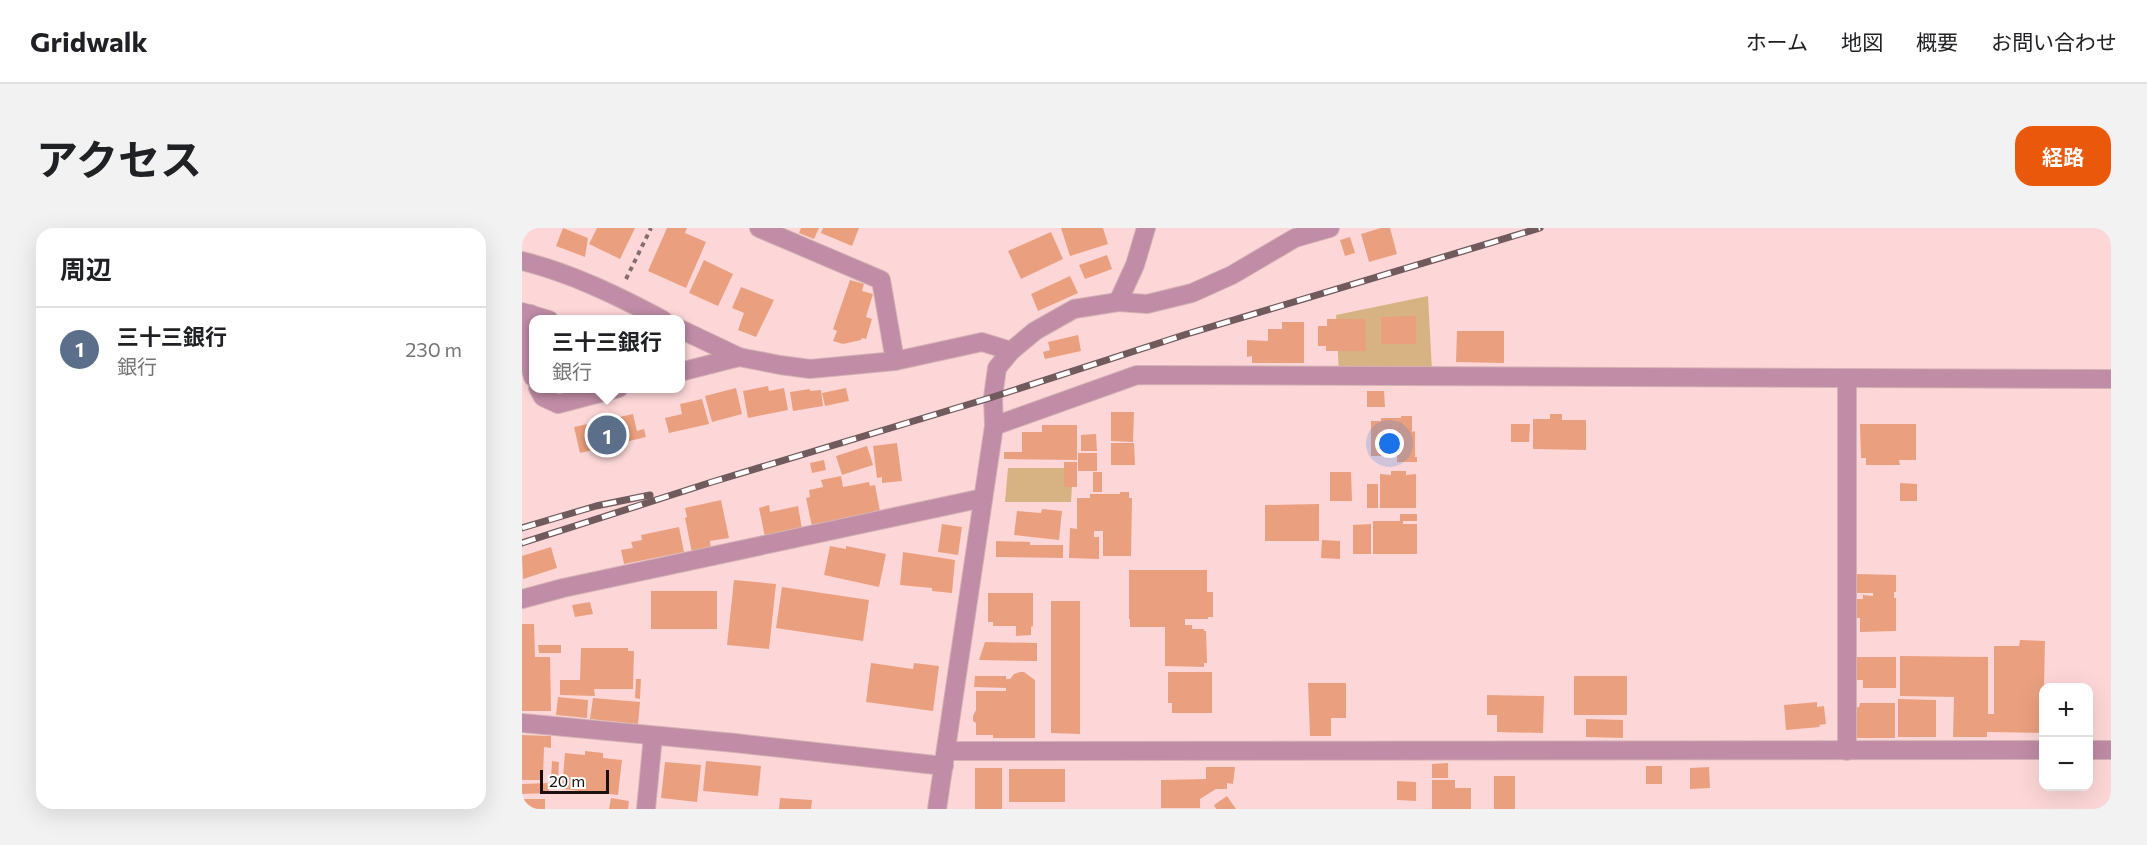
<!DOCTYPE html>
<html lang="ja">
<head>
<meta charset="utf-8">
<style>
  :root { --surface:#fff; --page:#f2f2f2; --text:#202124; --muted:#757577; --line:#e0e0e0; --accent:#ea580c }
  body { margin:0; font-family:Commissioner,"Noto Sans JP",sans-serif; background:var(--page); color:var(--text) }
  .controls { position:absolute; right:18px; bottom:18px; display:grid; overflow:hidden; border-radius:12px; box-shadow:0 6px 24px #0002 }
  .controls button { width:54px; height:54px; display:grid; place-items:center; padding:0; border:0; border-bottom:2px solid var(--line); background:var(--surface); color:var(--text); font:30px sans-serif }
  .scale { position:absolute; left:18px; bottom:15px; width:69px; box-sizing:border-box; padding-left:6px; border:3px solid #1b0f0f; border-top:0; font-size:16px; line-height:21px; white-space:nowrap; color:#1b0f0f; -webkit-text-stroke:4px #fff; paint-order:stroke }
  .you { position:absolute; left:868px; top:216px; width:21px; height:21px; margin:-15px; border:4px solid #fff; border-radius:50%; background:#1a73e8; box-shadow:0 0 0 9px #1a73e833 }
  .badge { display:grid; place-items:center; width:39px; height:39px; border-radius:50%; background:var(--accent); color:#fff; font-size:20px; font-weight:700 }
  .pin { position:absolute; translate:-50% -50%; border:3px solid #fff; box-shadow:0 2px 6px #0006 }
  .popup { position:absolute; left:7px; top:87px; width:156px; height:78px; box-sizing:border-box; display:grid; place-content:center; border-radius:12px; background:var(--surface); filter:drop-shadow(0 2px 4px #0005); font-size:20px; white-space:nowrap; color:var(--muted) }
  .popup b { font-size:22px; color:var(--text) }
  .popup::after { content:''; position:absolute; left:50%; top:100%; margin-left:-12px; border:12px solid transparent; border-top-color:var(--surface) }
  .list { margin:0; padding:0; list-style:none }
  h2 { display:flex; justify-content:space-between; align-items:center; height:78px; margin:0; padding:0 24px; font-size:26px }
  h2 small { font-size:20px; font-weight:400; color:var(--muted) }
  .list li { display:grid; grid-template-columns:39px 1fr auto; gap:18px; align-items:center; box-sizing:border-box; height:84px; padding:0 24px; border-top:2px solid var(--line) }
  .list b { display:block; font-size:22px; white-space:nowrap }
  .list p { margin:0; font-size:20px; white-space:nowrap; color:var(--muted) }
  .list em { font-size:20px; font-style:normal; color:var(--muted) }
  .map { position:relative; flex:none; width:1589px; height:581px; overflow:hidden; border-radius:18px }
  header { display:flex; align-items:center; gap:36px; box-sizing:border-box; height:84px; padding:0 30px; background:var(--surface); border-bottom:2px solid var(--line) }
  header strong { font-size:28px }
  nav { display:flex; gap:33px; margin-inline-start:auto; font-size:21px }
  .intro { display:flex; align-items:center; justify-content:space-between; box-sizing:border-box; height:144px; padding:0 36px }
  h1 { margin:0; font-size:42px }
  .button { padding:15px 27px; border-radius:18px; background:var(--accent); color:#fff; font-size:21px; font-weight:700 }
  main { display:flex; gap:36px; padding:0 36px }
  aside { flex:1; background:var(--surface); border-radius:18px; box-shadow:0 6px 24px #0002 }
  .map>svg:first-child { display:block }
  .green { fill:#d7b383 }
  .building { fill:#eaa07f }
  .lines { fill:none; stroke-linecap:round; stroke-linejoin:round }
  .minor-casing { stroke:#d4b3b4; stroke-width:20 }
  .path { stroke:#866e6e; stroke-width:4; stroke-dasharray:4.5 4.5; stroke-linecap:butt }
  .minor { stroke:#c08ca6; stroke-width:18 }
  .rail-casing { stroke:#705a5b; stroke-width:7 }
  .rail { stroke:#fff; stroke-width:4.5; stroke-dasharray:14; stroke-linecap:butt }
</style>
</head>
<body>
<header>
<strong>Gridwalk</strong>
<nav><a>ホーム</a><a>地図</a><a>概要</a><a>お問い合わせ</a></nav>
</header>
<div class="intro"><h1>アクセス</h1><a class="button">経路</a></div>
<main>
<aside>
<h2>周辺<small></small></h2>
<ul class="list">
<li><span class="badge" style="background:#5c6f8a">1</span><div><b>三十三銀行</b><p>銀行</p></div><em>230 m</em></li>
</ul>
</aside>
<div class="map">
<svg width="1589" height="581" viewBox="0 0 1589 581">
  <rect width="100%" height="100%" fill="#fdd7d8"/>
  <!-- green -->
  <g class="green">
    <polygon points="906,68 910,143 817,146 814,87"/>
    <polygon points="486,240 551,240 549,274 483,274"/>
  </g>
  <!-- building -->
  <g class="building">
    <polygon points="41,0 66,10 63,29 34,18"/>
    <polygon points="75,0 113,0 98,31 67,16"/>
    <polygon points="145,0 165,0 163,5 184,14 164,60 126,43"/>
    <polygon points="279,0 297,0 292,11 277,5"/>
    <polygon points="301,0 337,0 330,18 299,5"/>
    <polygon points="539,0 581,0 586,16 548,28"/>
    <polygon points="859,0 868,0 875,26 847,34 839,6"/>
    <polygon points="529,4 541,31 499,51 486,23"/>
    <polygon points="828,9 833,25 823,28 818,12"/>
    <polygon points="585,27 590,41 563,51 557,37"/>
    <polygon points="182,32 211,46 196,78 167,65"/>
    <polygon points="548,48 556,65 516,83 509,66"/>
    <polygon points="328,52 342,56 340,63 351,66 344,89 350,91 344,111 340,110 339,112 321,116 311,113 315,103 311,101"/>
    <polygon points="219,59 252,72 234,109 216,102 222,85 210,80"/>
    <polygon points="894,88 894,116 859,116 859,89"/>
    <polygon points="805,91 843,91 844,123 804,123 804,118 796,118 796,98 805,98"/>
    <polygon points="760,94 782,94 782,135 730,135 730,128 725,129 725,112 746,113 746,101 760,101"/>
    <polygon points="935,103 982,103 982,135 934,134"/>
    <polygon points="556,107 559,123 523,131 521,124 528,122 526,114"/>
    <polygon points="246,158 247,163 262,160 266,182 226,190 221,163"/>
    <polygon points="214,160 220,186 190,194 183,168"/>
    <polygon points="324,160 327,173 303,178 300,165"/>
    <polygon points="288,161 288,163 299,162 301,178 271,183 268,164"/>
    <polygon points="845,163 862,163 863,179 845,179"/>
    <polygon points="180,171 187,196 147,205 143,190 160,186 158,176"/>
    <polygon points="589,184 612,184 611,214 589,213"/>
    <polygon points="111,186 115,203 122,201 124,209 58,225 52,199"/>
    <polygon points="1028,186 1040,186 1040,192 1064,192 1064,222 1011,221 1011,191 1028,191"/>
    <polygon points="879,188 890,188 890,204 893,203 893,229 895,229 895,234 875,234 875,228 849,228 849,193 859,193 859,190 879,190"/>
    <polygon points="989,196 1008,196 1007,214 989,214"/>
    <polygon points="1338,196 1394,196 1394,232 1377,232 1378,237 1344,237 1344,230 1339,230"/>
    <polygon points="520,197 555,197 555,232 482,231 482,224 500,224 500,204 520,204"/>
    <polygon points="574,206 575,223 559,223 559,207"/>
    <polygon points="375,215 380,253 360,255 360,249 355,250 351,218"/>
    <polygon points="589,215 612,215 613,237 589,237"/>
    <polygon points="345,218 351,237 320,247 314,228"/>
    <rect x="556" y="225" width="19" height="18"/>
    <polygon points="302,232 304,242 290,245 288,235"/>
    <rect x="542" y="234" width="13" height="25"/>
    <polygon points="869,243 884,243 884,247 894,246 894,280 858,280 858,246 869,247"/>
    <rect x="571" y="244" width="9" height="20"/>
    <polygon points="808,244 829,244 830,273 808,273"/>
    <polygon points="319,248 321,259 347,254 348,258 353,257 358,283 290,298 284,270 288,269 287,262 301,259 299,252"/>
    <polygon points="1378,255 1395,256 1395,273 1378,273"/>
    <rect x="845" y="256" width="11" height="24"/>
    <polygon points="598,264 607,264 607,270 610,270 609,328 581,328 581,303 572,303 572,309 577,309 577,331 547,330 548,300 555,301 555,270 568,270 568,266 598,266"/>
    <polygon points="199,272 207,310 188,313 189,321 170,325 163,290 165,289 163,280"/>
    <polygon points="797,276 797,313 743,313 743,277"/>
    <polygon points="247,277 248,284 276,278 280,301 243,309 237,280"/>
    <polygon points="520,281 540,283 537,312 492,307 495,283 519,285"/>
    <polygon points="878,286 895,286 895,293 881,293 881,296 895,296 895,326 851,326 851,293 878,293"/>
    <polygon points="420,296 440,299 436,327 416,324"/>
    <polygon points="849,296 849,326 831,326 831,297"/>
    <polygon points="157,299 162,324 102,336 99,322 111,320 109,314 120,312 119,307"/>
    <polygon points="800,312 818,313 818,331 799,330"/>
    <polygon points="474,313 508,314 508,317 541,317 541,330 474,329"/>
    <polygon points="308,318 324,321 324,318 364,326 357,359 302,347"/>
    <polygon points="29,319 35,340 1,351 0,328"/>
    <polygon points="381,324 433,332 430,365 410,363 410,360 378,357"/>
    <polygon points="607,342 685,342 685,364 691,364 691,389 686,389 686,391 663,391 663,397 670,397 670,401 682,401 682,403 684,403 685,435 682,435 682,439 643,438 643,399 608,399 608,391 607,391"/>
    <polygon points="1334,346 1374,347 1374,364 1372,364 1372,370 1374,370 1374,403 1338,404 1338,390 1334,390 1335,371 1341,371 1341,367 1351,368 1351,365 1333,365"/>
    <polygon points="212,352 254,356 247,421 205,417"/>
    <polygon points="260,359 347,372 341,413 254,400"/>
    <rect x="129" y="363" width="66" height="38"/>
    <polygon points="466,365 511,365 511,398 509,399 509,407 494,408 494,398 471,398 471,394 466,394"/>
    <polygon points="529,373 558,373 558,506 529,505"/>
    <polygon points="68,374 71,386 53,389 50,377"/>
    <polygon points="0,396 12,396 13,429 28,429 29,483 0,483"/>
    <polygon points="1498,412 1523,413 1521,505 1465,504 1465,509 1431,509 1432,469 1378,468 1378,428 1466,429 1466,486 1472,486 1472,418 1497,418"/>
    <polygon points="463,414 515,415 515,433 457,432"/>
    <polygon points="16,417 39,417 39,425 17,425"/>
    <polygon points="59,420 106,420 106,423 112,423 111,461 72,461 73,468 38,467 38,452 58,452"/>
    <polygon points="1334,429 1374,429 1374,460 1341,460 1341,452 1334,452"/>
    <polygon points="349,435 391,441 392,435 417,438 411,483 344,474"/>
    <polygon points="498,444 502,444 513,452 513,510 471,510 471,507 454,507 454,495 451,493 451,488 454,482 454,463 484,463 484,460 452,459 453,448 484,448 484,451 488,451 492,446"/>
    <polygon points="646,444 690,444 690,485 650,485 650,475 646,475"/>
    <rect x="1052" y="448" width="53" height="39"/>
    <polygon points="114,451 119,451 118,471 113,470"/>
    <polygon points="786,455 824,455 824,490 809,490 809,508 788,508"/>
    <polygon points="965,467 1022,468 1021,505 975,504 975,487 965,487"/>
    <polygon points="36,469 66,472 65,490 34,487"/>
    <polygon points="71,470 118,474 116,496 68,491"/>
    <polygon points="1376,471 1414,472 1414,509 1376,509"/>
    <polygon points="1295,474 1295,479 1302,478 1304,496 1297,497 1298,499 1264,502 1262,477"/>
    <polygon points="1338,475 1373,475 1373,510 1332,510 1332,480 1337,479"/>
    <polygon points="1064,491 1101,492 1101,510 1064,509"/>
    <polygon points="0,507 29,508 29,520 22,519 21,552 0,552"/>
    <polygon points="63,523 81,525 81,530 100,532 96,567 40,561 43,525 63,527"/>
    <polygon points="30,533 37,534 36,552 29,551"/>
    <polygon points="184,533 239,538 236,568 181,563"/>
    <polygon points="143,534 179,537 175,574 139,570"/>
    <polygon points="926,535 926,550 910,550 910,536"/>
    <rect x="1124" y="538" width="16" height="18"/>
    <polygon points="684,539 713,539 711,556 705,555 705,561 694,561 678,571 678,580 639,580 639,552 684,551"/>
    <polygon points="1187,539 1188,560 1168,561 1168,540"/>
    <rect x="453" y="540" width="27" height="41"/>
    <rect x="487" y="541" width="56" height="33"/>
    <rect x="972" y="548" width="21" height="33"/>
    <polygon points="910,552 933,552 933,560 949,560 949,581 910,581"/>
    <polygon points="875,553 894,554 894,573 875,572"/>
    <polygon points="26,555 27,565 0,566 0,556"/>
    <polygon points="705,568 714,581 694,581 692,577"/>
    <polygon points="89,570 107,573 106,581 87,581"/>
    <polygon points="258,570 290,572 289,581 257,581"/>
    <rect x="0" y="571" width="23" height="10"/>
  </g>
  <g class="lines">
    <defs>
      <g id="minor">
        <polyline points="237,0 359,52 373,133"/>
        <path d="M0,33c49,12 96,35 141,59"/>
        <polyline points="596,74 613,37 624,0"/>
        <polyline points="0,84 27,92"/>
        <path d="M9,86c-8,26 -5,38 2,63"/>
        <polyline points="158,101 217,129 258,137 288,141 373,133 460,114 489,123"/>
        <polyline points="158,144 217,129"/>
        <polyline points="1325,151 1325,523"/>
        <polyline points="16,160 21,169 36,176 97,160"/>
        <polyline points="472,198 615,147 1589,151"/>
        <polyline points="0,371 41,360 461,270"/>
        <polyline points="0,495 213,515 422,538"/>
        <polyline points="1566,522 1589,522"/>
        <polyline points="425,523 1522,522"/>
        <polyline points="124,581 131,508"/>
        <polyline points="415,581 472,198 471,169 475,140 489,123 513,103 552,81 596,74 625,76 670,65 710,47 773,10 808,0"/>
      </g>
    </defs>
    <!-- minor casing -->
    <use href="#minor" class="minor-casing"/>
    <!-- path -->
    <polyline class="path" points="104,51 129,0"/>
    <!-- minor -->
    <use href="#minor" class="minor"/>
    <defs>
      <g id="rail">
        <polyline points="0,300 74,278 128,267"/>
        <polyline points="0,315 190,254 471,169 665,106 1018,0"/>
      </g>
    </defs>
    <!-- rail casing -->
    <use href="#rail" class="rail-casing"/>
    <!-- rail -->
    <use href="#rail" class="rail"/>
  </g>
</svg>
<div class="controls">
<button>+</button>
<button>−</button>
</div>
<div class="scale">20 m</div>
<div class="you"></div>
<div class="pin badge" style="left:85px;top:207px;background:#5c6f8a">1</div>
<div class="popup"><b>三十三銀行</b>銀行</div>
</div>
</main>
</body>
</html>
